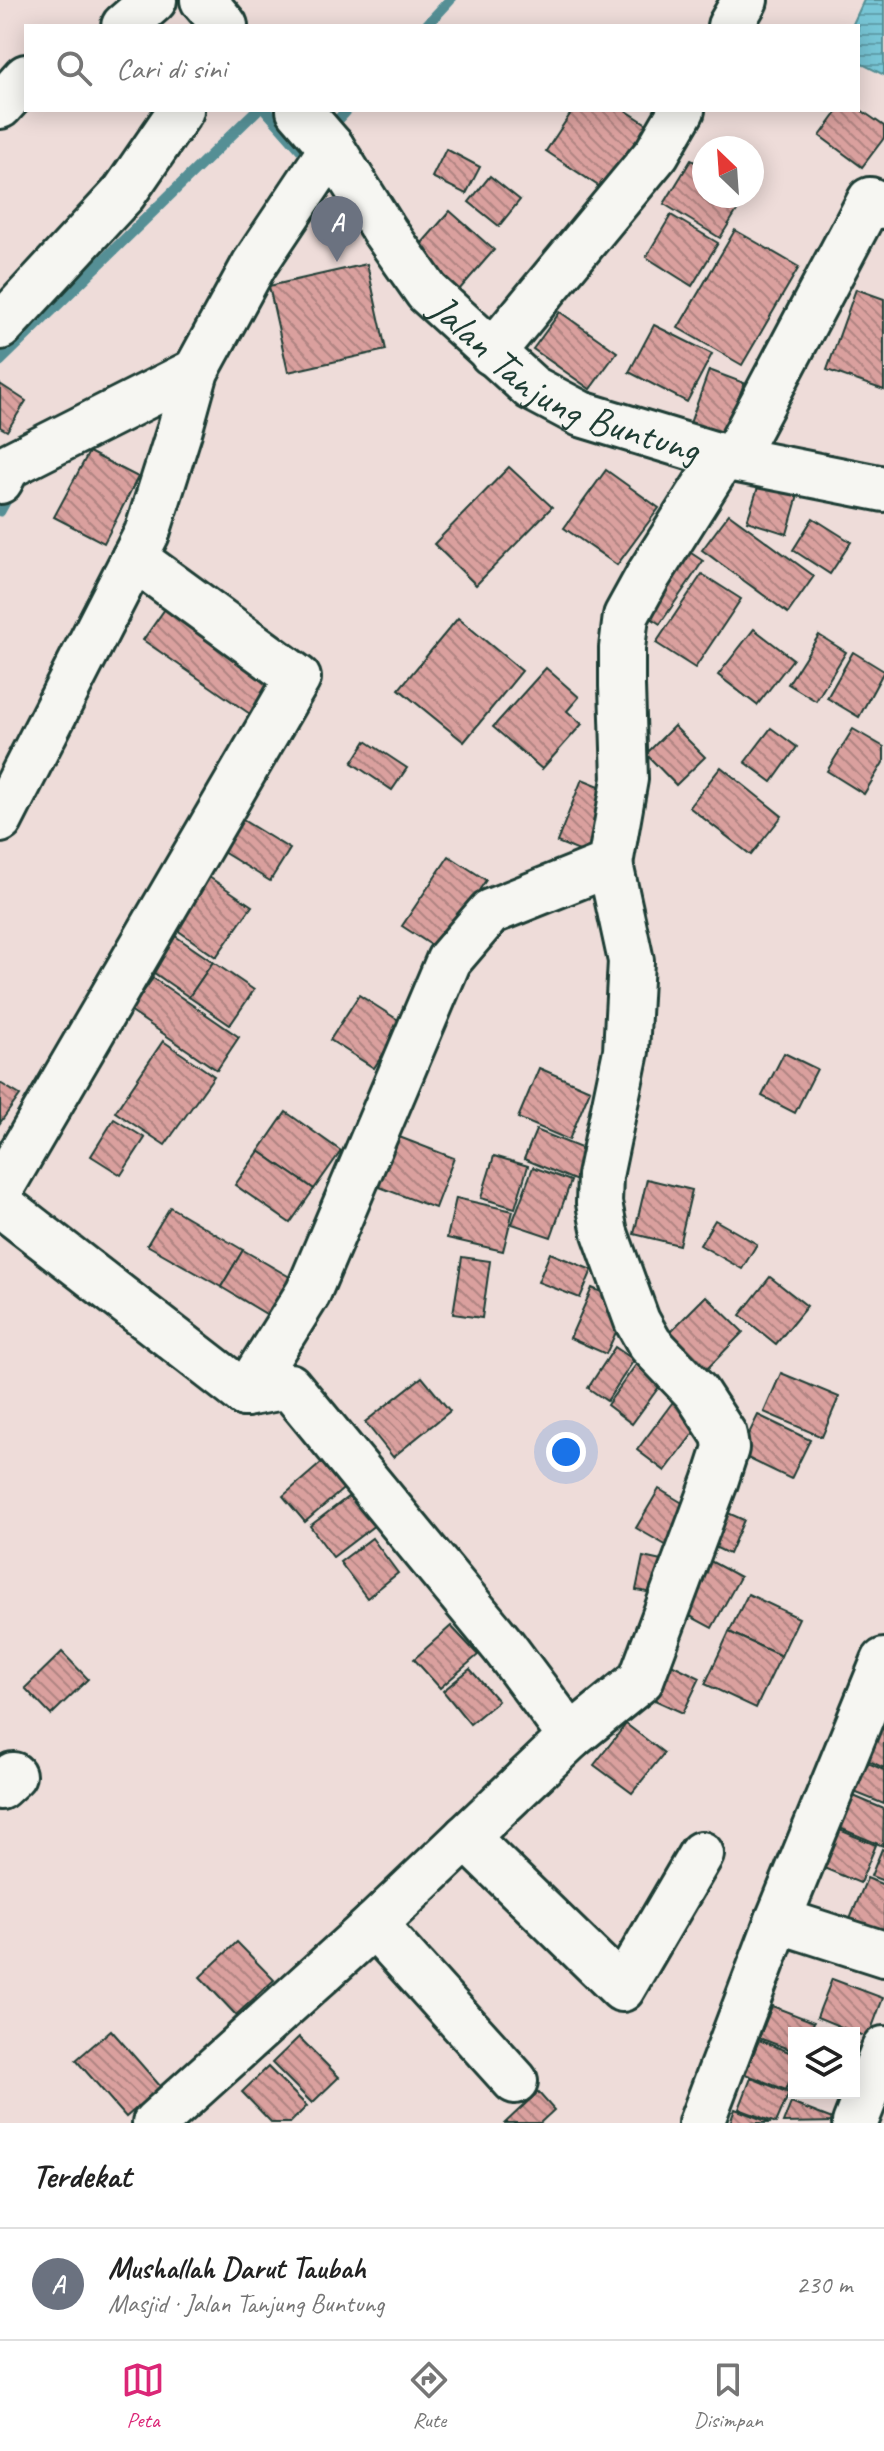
<!DOCTYPE html>
<html lang="id">
<head>
<meta charset="utf-8">
<style>
  :root { --surface:#fff; --page:#f2f2f2; --text:#222; --muted:#767676; --line:#e0e0e0; --accent:#db2777 }
  body { margin:0; font-family:Caveat,sans-serif; background:var(--page); color:var(--text) }
  .controls { position:absolute; right:24px; bottom:24px; display:grid; overflow:hidden; border-radius:0px; box-shadow:0 4px 20px #0003 }
  .controls button { width:72px; height:72px; display:grid; place-items:center; padding:0; border:0; border-bottom:2px solid var(--line); background:var(--surface); color:var(--text); font:40px sans-serif }
  .compass { position:absolute; left:692px; top:136px; width:72px; height:72px; border-radius:50%; background:var(--surface); box-shadow:0 4px 20px #0003; rotate:335deg }
  .you { position:absolute; left:566px; top:1452px; width:28px; height:28px; margin:-20px; border:6px solid #fff; border-radius:50%; background:#1a73e8; box-shadow:0 0 0 12px #1a73e833 }
  .badge { display:grid; place-items:center; width:52px; height:52px; border-radius:50%; background:var(--accent); color:#fff; font-size:26px; font-weight:700 }
  .pin { position:absolute; translate:-50% -66px; filter:drop-shadow(0 2px 4px #0008) }
  .pin::after { content:''; position:absolute; top:42px; width:28px; height:24px; background:inherit; clip-path:polygon(0 0,100% 0,50% 100%) }
  .list { margin:0; padding:0; list-style:none }
  h2 { display:flex; justify-content:space-between; align-items:center; height:104px; margin:0; padding:0 32px; font-size:34px }
  h2 small { font-size:26px; font-weight:400; color:var(--muted) }
  .list li { display:grid; grid-template-columns:52px 1fr auto; gap:24px; align-items:center; box-sizing:border-box; height:112px; padding:0 32px; border-top:2px solid var(--line) }
  .list b { display:block; font-size:30px; white-space:nowrap }
  .list p { margin:0; font-size:26px; white-space:nowrap; color:var(--muted) }
  .list em { font-size:26px; font-style:normal; color:var(--muted) }
  .icon { flex:none; width:44px; height:44px; fill:none; stroke:currentColor; stroke-width:2; stroke-linecap:round; stroke-linejoin:round }
  .map { position:relative; flex:none; width:884px; height:2123px; overflow:hidden }
  .search { position:absolute; background:var(--surface); box-shadow:0 4px 20px #0003; left:24px; right:24px; top:24px; height:88px; display:flex; align-items:center; gap:20px; box-sizing:border-box; padding:0 28px; border-radius:0px; color:var(--muted); font-size:30px }
  .sheet { height:216px; background:var(--surface) }
  nav { display:flex; justify-content:space-around; align-items:center; box-sizing:border-box; height:112px; border-top:2px solid var(--line); background:var(--surface); font-size:22px; color:var(--muted) }
  nav a { display:grid; justify-items:center; gap:4px }
  nav .on { color:var(--accent) }
  .map>svg:first-child { display:block }
  .water { fill:url(#water-rules); stroke:#548f95; stroke-width:2 }
  .lines { fill:none; stroke-linecap:round; stroke-linejoin:round }
  .stream { stroke:#548f95; stroke-width:11 }
  .building { fill:url(#building-back-hatch); stroke:#1f3d34; stroke-width:2 }
  .minor-casing { stroke:#1f3d34; stroke-width:50 }
  .minor { stroke:#f6f6f2; stroke-width:44 }
  .labels { text-anchor:middle; stroke-width:7; stroke-linejoin:round; paint-order:stroke }
  .street-label { font-size:40px; fill:#1f3d34; stroke:#f6f6f2 }
</style>
</head>
<body>
<div class="map">
<svg width="884" height="2123" viewBox="0 0 884 2123">
  <defs>
    <pattern id="water-rules" width="6" height="5" patternUnits="userSpaceOnUse" patternTransform="scale(2)"><rect width="6" height="5" fill="#78c6d6"/><path d="M0 2.5h6" fill="none" stroke="#62a2ae"/></pattern>
    <pattern id="building-back-hatch" width="6" height="6" patternUnits="userSpaceOnUse" patternTransform="scale(2)"><rect width="6" height="6" fill="#daa09e"/><path d="M-1 5l2 2M0 0l6 6M5-1l2 2" fill="none" stroke="#b08482"/></pattern>
  </defs>
  <rect width="100%" height="100%" fill="#eedcd9"/>
  <filter id="ink" filterUnits="userSpaceOnUse"><feTurbulence type="fractalNoise" baseFrequency=".0125" numOctaves="2"/><feDisplacementMap in="SourceGraphic" scale="16" xChannelSelector="R" yChannelSelector="G"/><feConvolveMatrix kernelMatrix="1 2 1 2 8 2 1 2 1" color-interpolation-filters="sRGB"/></filter>
  <g filter="url(#ink)">
    <!-- water -->
    <polygon class="water" points="864,0 884,0 884,75 858,62 858,26 852,26"/>
    <g class="lines">
      <!-- stream -->
      <g class="stream">
        <polyline points="426,26 450,0"/>
        <polyline points="266,110 305,154"/>
        <polyline points="327,132 347,110"/>
        <polyline points="0,361 257,110"/>
        <polyline points="0,511 11,491"/>
      </g>
    </g>
    <!-- building -->
    <g class="building">
      <polygon points="858,108 884,126 884,138 862,167 820,136 839,110 858,110"/>
      <polygon points="573,110 625,110 656,130 612,195 546,151"/>
      <polygon points="446,149 480,167 466,194 432,177"/>
      <polygon points="691,160 704,167 704,196 746,196 720,238 664,204"/>
      <polygon points="490,176 520,200 499,226 469,202"/>
      <polygon points="450,211 494,250 459,290 415,251"/>
      <polygon points="671,215 718,243 692,286 646,257"/>
      <polygon points="735,230 799,267 742,365 678,328"/>
      <polygon points="367,264 386,350 288,372 269,286"/>
      <polygon points="856,289 884,299 884,390 827,370"/>
      <polygon points="560,312 617,352 590,389 533,349"/>
      <polygon points="654,325 712,354 687,402 629,372"/>
      <polygon points="709,370 744,383 722,444 687,432"/>
      <polygon points="0,384 26,401 7,431 0,427"/>
      <polygon points="89,452 138,477 104,543 54,517"/>
      <polygon points="509,467 552,507 476,585 434,544"/>
      <polygon points="606,470 659,508 617,565 564,528"/>
      <polygon points="760,481 799,492 787,534 747,521"/>
      <polygon points="729,514 814,576 788,613 702,550"/>
      <polygon points="813,518 851,542 830,574 793,550"/>
      <polygon points="679,545 703,561 660,624 637,609"/>
      <polygon points="702,574 741,599 695,668 656,643"/>
      <polygon points="165,609 273,683 250,714 143,640"/>
      <polygon points="458,618 522,671 464,742 399,689"/>
      <polygon points="754,629 793,659 757,705 718,675"/>
      <polygon points="819,635 846,652 816,701 788,684"/>
      <polygon points="853,652 884,671 859,717 827,698"/>
      <polygon points="546,668 579,697 567,711 582,724 542,769 493,727"/>
      <polygon points="674,726 705,757 676,785 646,754"/>
      <polygon points="771,728 797,747 772,782 745,762"/>
      <polygon points="853,729 884,747 884,761 864,794 827,771"/>
      <polygon points="366,741 407,768 392,790 352,763"/>
      <polygon points="721,767 782,816 751,855 689,807"/>
      <polygon points="582,779 619,794 594,857 557,842"/>
      <polygon points="238,817 290,849 270,881 218,849"/>
      <polygon points="449,856 486,880 439,950 402,926"/>
      <polygon points="206,875 252,906 216,957 170,925"/>
      <polygon points="168,931 213,962 189,997 144,966"/>
      <polygon points="213,962 254,990 230,1025 189,997"/>
      <polygon points="153,978 239,1037 217,1070 130,1011"/>
      <polygon points="359,995 403,1023 374,1068 330,1040"/>
      <polygon points="163,1041 214,1076 165,1145 115,1112"/>
      <polygon points="784,1053 817,1069 795,1113 762,1096"/>
      <polygon points="539,1068 590,1090 569,1140 518,1118"/>
      <polygon points="0,1083 20,1095 0,1123"/>
      <polygon points="286,1112 341,1151 314,1189 259,1151"/>
      <polygon points="114,1119 145,1138 121,1175 91,1156"/>
      <polygon points="536,1130 596,1154 584,1184 524,1159"/>
      <polygon points="394,1135 454,1158 435,1208 374,1185"/>
      <polygon points="259,1151 314,1189 290,1223 235,1185"/>
      <polygon points="494,1156 528,1166 515,1208 481,1198"/>
      <polygon points="533,1167 571,1181 551,1237 512,1224"/>
      <polygon points="647,1179 692,1190 679,1245 634,1234"/>
      <polygon points="456,1198 513,1211 503,1251 447,1238"/>
      <polygon points="170,1207 243,1250 221,1287 147,1245"/>
      <polygon points="715,1220 757,1244 742,1269 700,1245"/>
      <polygon points="243,1250 295,1280 273,1318 221,1287"/>
      <polygon points="550,1253 592,1270 580,1298 538,1282"/>
      <polygon points="462,1257 490,1261 482,1318 453,1314"/>
      <polygon points="770,1277 807,1306 776,1344 740,1315"/>
      <polygon points="592,1288 629,1304 606,1354 570,1338"/>
      <polygon points="706,1296 743,1332 705,1371 668,1334"/>
      <polygon points="615,1347 634,1360 607,1401 588,1388"/>
      <polygon points="638,1362 664,1380 632,1424 607,1405"/>
      <polygon points="781,1373 839,1397 822,1437 764,1412"/>
      <polygon points="422,1377 450,1411 393,1457 365,1422"/>
      <polygon points="675,1399 704,1419 665,1471 637,1450"/>
      <polygon points="758,1415 810,1440 791,1479 739,1454"/>
      <polygon points="327,1458 349,1484 305,1522 283,1496"/>
      <polygon points="361,1487 384,1518 333,1557 310,1526"/>
      <polygon points="659,1489 691,1508 669,1547 636,1528"/>
      <polygon points="719,1509 744,1520 729,1554 704,1542"/>
      <polygon points="372,1538 398,1573 367,1598 340,1562"/>
      <polygon points="701,1556 740,1577 712,1628 673,1607"/>
      <polygon points="643,1557 666,1562 658,1594 636,1590"/>
      <polygon points="748,1594 799,1618 781,1656 729,1632"/>
      <polygon points="451,1626 478,1655 440,1688 414,1659"/>
      <polygon points="729,1632 781,1656 756,1708 705,1684"/>
      <polygon points="62,1652 88,1679 51,1715 25,1688"/>
      <polygon points="665,1661 700,1678 683,1713 648,1697"/>
      <polygon points="470,1669 498,1701 470,1724 443,1691"/>
      <polygon points="626,1724 664,1753 632,1793 594,1765"/>
      <polygon points="881,1728 884,1729 884,1768 867,1760"/>
      <polygon points="866,1762 884,1770 884,1804 854,1792"/>
      <polygon points="844,1792 884,1809 883,1846 830,1824"/>
      <polygon points="830,1826 876,1845 860,1883 814,1864"/>
      <polygon points="882,1849 884,1850 884,1881 871,1876"/>
      <polygon points="867,1878 884,1885 884,1939 848,1924"/>
      <polygon points="237,1942 274,1980 236,2015 200,1977"/>
      <polygon points="832,1979 883,1998 868,2038 817,2017"/>
      <polygon points="772,2006 814,2022 810,2033 794,2033 794,2051 759,2038"/>
      <polygon points="111,2030 161,2087 126,2117 76,2060"/>
      <polygon points="299,2037 339,2077 312,2103 272,2063"/>
      <polygon points="759,2040 794,2054 794,2071 786,2090 745,2074"/>
      <polygon points="268,2067 307,2106 290,2123 272,2123 242,2092"/>
      <polygon points="751,2078 789,2093 776,2123 739,2109"/>
      <polygon points="538,2092 554,2110 540,2123 505,2123"/>
      <polygon points="791,2103 840,2122 783,2123"/>
      <polygon points="735,2109 771,2123 730,2123"/>
    </g>
    <g class="lines">
      <defs>
        <g id="minor">
          <polyline points="203,0 225,26"/>
          <polyline points="124,26 154,0"/>
          <polyline points="730,26 745,0"/>
          <polyline points="0,106 26,77"/>
          <path id="s1" d="M299,110l33,38 53,84 42,60 105,96 49,26 142,43 161,32"/>
          <polyline points="0,327 124,193 181,110"/>
          <polyline points="492,353 657,153 682,110"/>
          <polyline points="733,459 870,200 884,206"/>
          <polyline points="0,481 8,466 196,371"/>
          <polyline points="0,820 147,533 179,432 196,371 254,265 332,148"/>
          <polyline points="0,1190 298,678 134,558"/>
          <polyline points="0,1204 245,1394"/>
          <polyline points="245,1394 308,1293 449,960 490,912 610,864 625,779 622,686 622,648 626,616 648,576 723,457"/>
          <polyline points="245,1394 289,1386 504,1647 571,1737"/>
          <polyline points="0,1787 13,1775"/>
          <polyline points="466,1837 622,1989 701,1854"/>
          <polyline points="778,1920 884,1954"/>
          <polyline points="374,1925 515,2081"/>
          <polyline points="155,2123 374,1925 571,1737 641,1680 715,1482 726,1448 724,1435 696,1392 650,1344 637,1321 605,1233 599,1203 600,1176 626,1051 631,961 610,864"/>
          <polyline points="701,2123 778,1920 884,1661"/>
          <polyline points="855,2123 884,2049"/>
        </g>
      </defs>
      <!-- minor casing -->
      <use href="#minor" class="minor-casing"/>
      <!-- minor -->
      <use href="#minor" class="minor"/>
    </g>
  </g>
  <g class="labels">
    <!-- street labels -->
    <g class="street-label">
      <text dy="14" stroke="none"><textPath href="#s1" startOffset="390">Jalan Tanjung Buntung</textPath></text>
    </g>
  </g>
</svg>
<div class="controls">
<button><svg class="icon" aria-label="layers" viewBox="0 0 24 24"><path d="M12 4l9 5-9 5-9-5zM3 14l9 5 9-5"/></svg></button>
</div>
<svg class="compass" viewBox="-18 -18 36 36"><path d="M0-13l5 13h-10z" fill="#e53935"/><path d="M0 13l5-13h-10z" fill="#767676"/></svg>
<div class="you"></div>
<div class="pin badge" style="left:337px;top:262px;background:#6b7280">A</div>
<div class="search"><svg class="icon" aria-label="search" viewBox="0 0 24 24"><circle cx="10" cy="10" r="6"/><path d="M15 15l6 6"/></svg>Cari di sini</div>
</div>
<section class="sheet">
<h2>Terdekat<small></small></h2>
<ul class="list">
<li><span class="badge" style="background:#6b7280">A</span><div><b>Mushallah Darut Taubah</b><p>Masjid · Jalan Tanjung Buntung</p></div><em>230 m</em></li>
</ul>
</section>
<nav>
<a class="on"><svg class="icon" aria-label="map" viewBox="0 0 24 24"><path d="M3 6l6-2 6 2 6-2v14l-6 2-6-2-6 2zM9 4v14M15 6v14"/></svg>Peta</a>
<a><svg class="icon" aria-label="directions" viewBox="0 0 24 24"><path d="M12 3l9 9-9 9-9-9zM9 14v-3h6M13 9l2 2-2 2"/></svg>Rute</a>
<a><svg class="icon" aria-label="saved" viewBox="0 0 24 24"><path d="M7 4h10v16l-5-4-5 4z"/></svg>Disimpan</a>
</nav>
</body>
</html>
